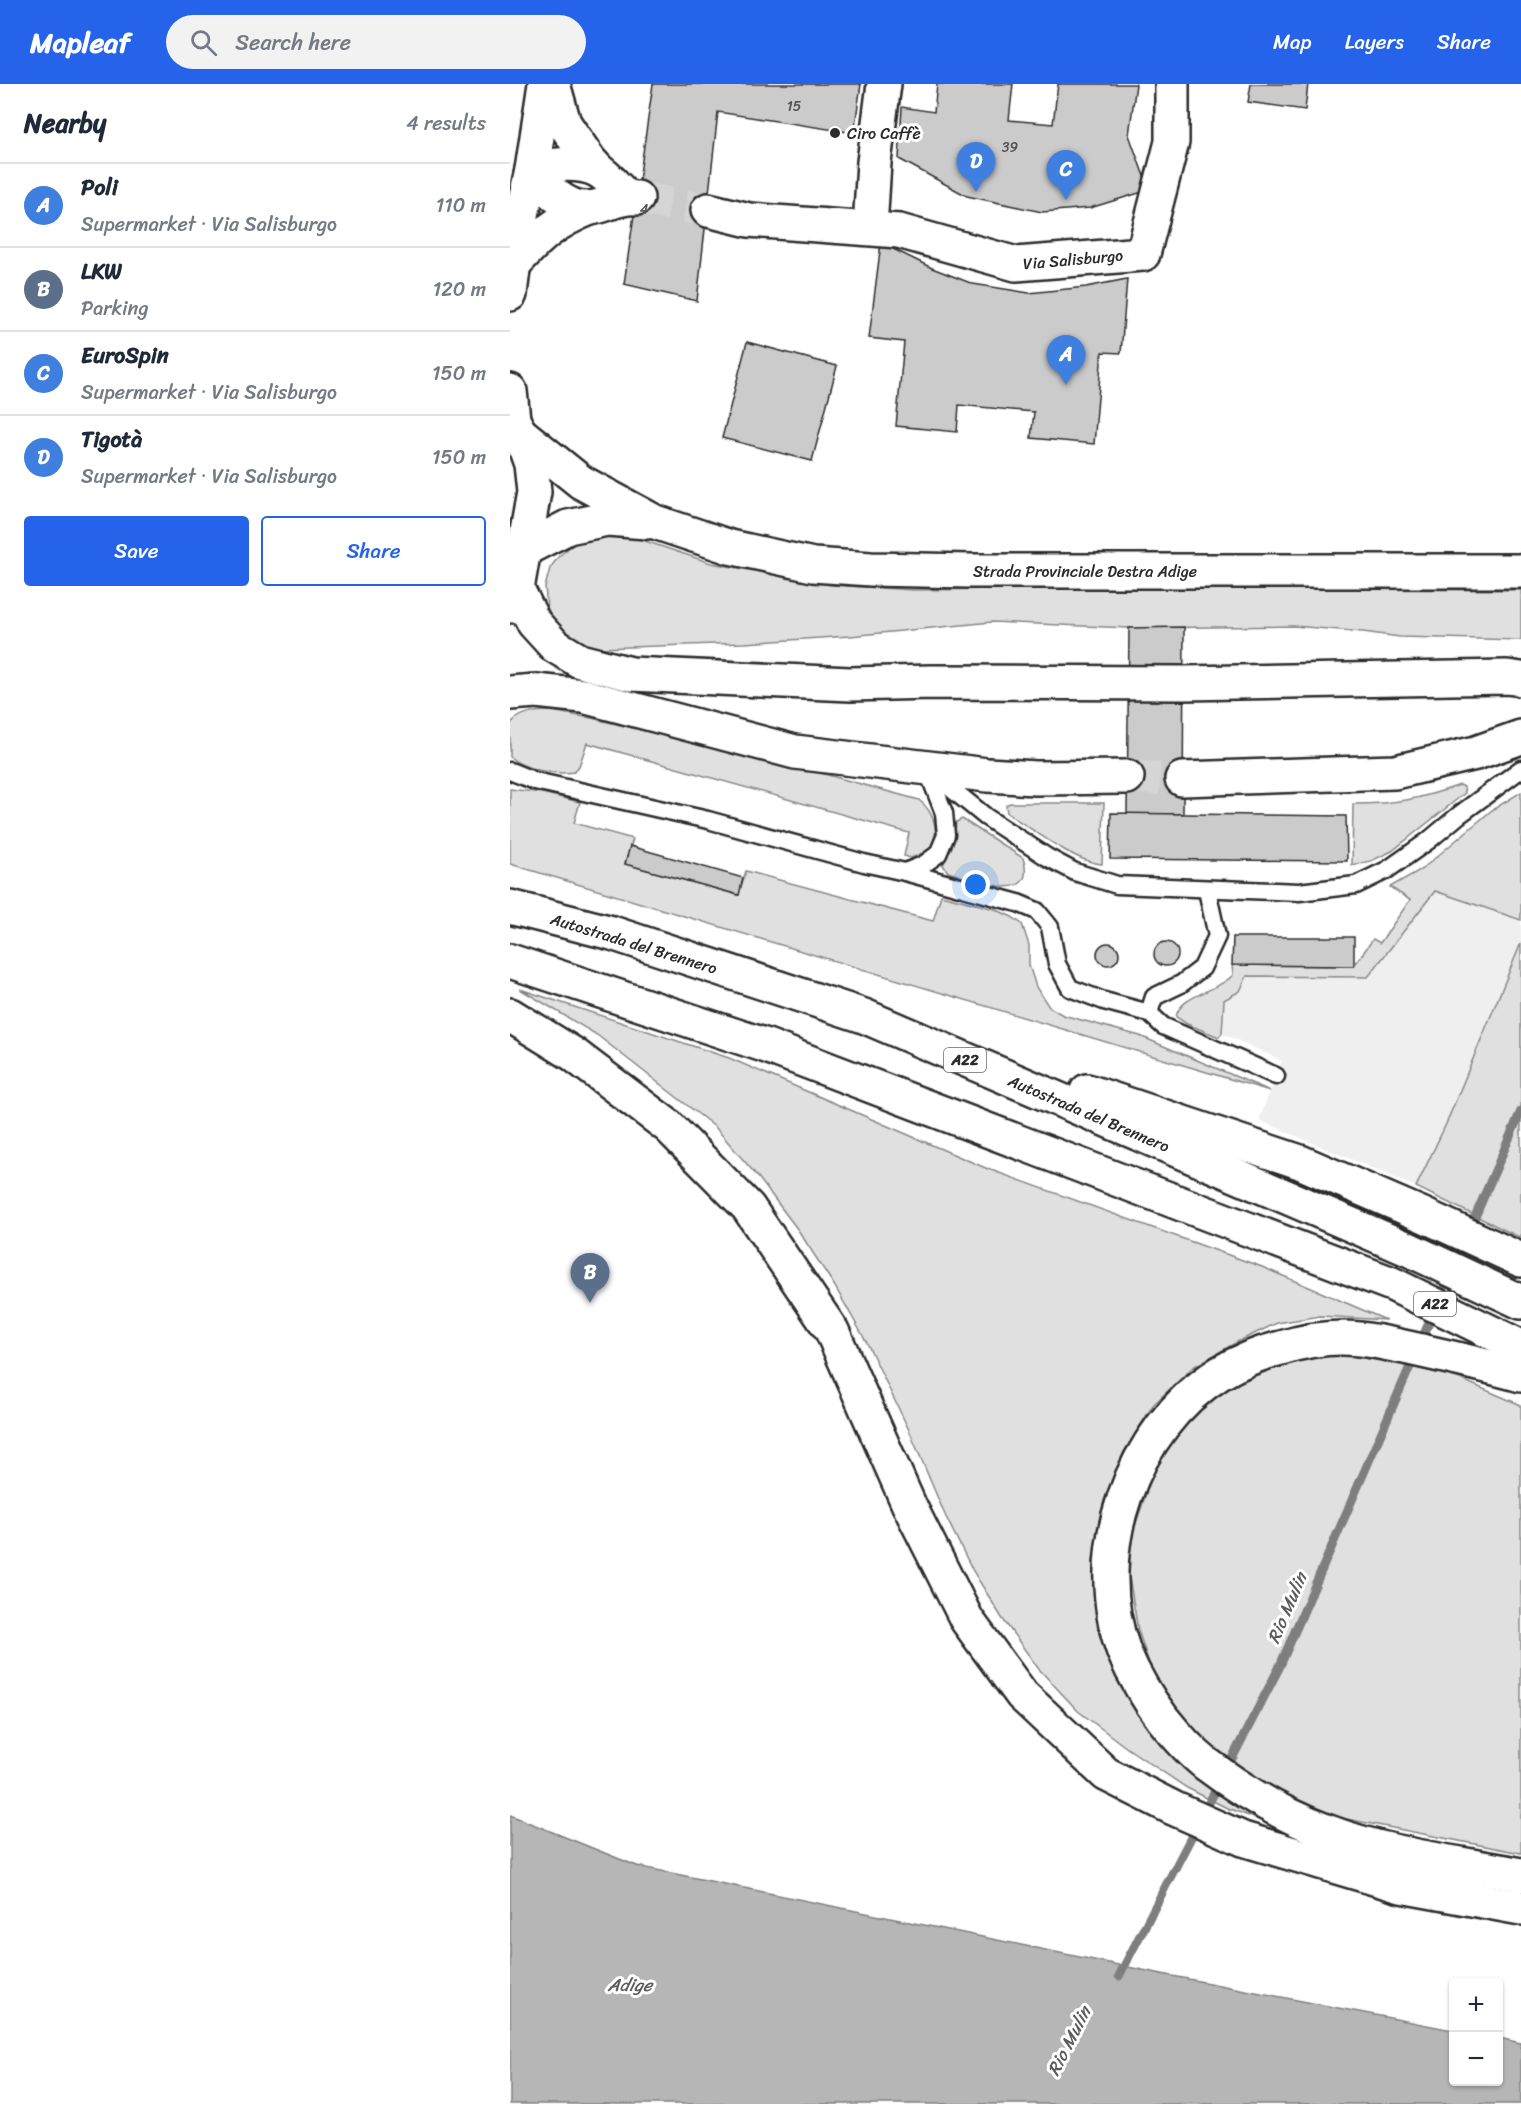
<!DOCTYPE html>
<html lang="en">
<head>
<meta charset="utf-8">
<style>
  :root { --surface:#fff; --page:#f2f2f3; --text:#1f2937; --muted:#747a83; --line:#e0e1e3; --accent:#2563eb }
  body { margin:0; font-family:Sriracha,sans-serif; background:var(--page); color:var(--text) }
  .controls { position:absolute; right:18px; bottom:18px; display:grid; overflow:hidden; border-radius:6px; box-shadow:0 2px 4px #0004 }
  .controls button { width:54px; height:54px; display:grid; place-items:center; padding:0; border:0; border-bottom:2px solid var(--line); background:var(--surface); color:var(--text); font:30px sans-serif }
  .you { position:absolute; left:466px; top:801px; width:21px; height:21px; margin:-15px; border:4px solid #fff; border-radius:50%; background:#1a73e8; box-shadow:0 0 0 9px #1a73e833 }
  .badge { display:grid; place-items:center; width:39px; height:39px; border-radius:50%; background:var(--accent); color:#fff; font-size:20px; font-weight:700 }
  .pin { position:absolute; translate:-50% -50px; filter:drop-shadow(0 2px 3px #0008) }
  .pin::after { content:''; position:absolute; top:32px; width:21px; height:18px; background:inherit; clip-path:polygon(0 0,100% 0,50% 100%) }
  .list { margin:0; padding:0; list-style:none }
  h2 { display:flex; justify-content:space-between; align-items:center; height:78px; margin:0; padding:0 24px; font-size:26px }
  h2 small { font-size:20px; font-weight:400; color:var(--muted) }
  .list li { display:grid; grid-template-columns:39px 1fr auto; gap:18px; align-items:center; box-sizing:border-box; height:84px; padding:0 24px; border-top:2px solid var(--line) }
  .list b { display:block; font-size:22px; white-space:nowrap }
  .list p { margin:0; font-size:20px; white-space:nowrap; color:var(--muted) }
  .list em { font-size:20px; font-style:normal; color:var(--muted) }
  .actions { display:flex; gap:12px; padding:18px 24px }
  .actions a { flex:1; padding:14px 0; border:2px solid var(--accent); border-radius:6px; text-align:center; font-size:21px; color:var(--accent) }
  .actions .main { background:var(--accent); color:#fff }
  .icon { flex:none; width:33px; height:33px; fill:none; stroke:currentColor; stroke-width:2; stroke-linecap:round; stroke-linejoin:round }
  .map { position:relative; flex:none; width:1011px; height:2020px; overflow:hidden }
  header { display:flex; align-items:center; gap:36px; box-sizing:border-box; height:84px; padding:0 30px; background:var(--accent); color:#fff }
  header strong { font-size:28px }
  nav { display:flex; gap:33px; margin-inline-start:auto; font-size:21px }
  .search { width:420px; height:54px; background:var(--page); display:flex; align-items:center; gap:15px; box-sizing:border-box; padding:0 21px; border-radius:33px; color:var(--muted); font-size:22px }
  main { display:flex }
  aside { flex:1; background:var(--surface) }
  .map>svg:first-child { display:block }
  .built { fill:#efefef }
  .green { fill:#e0e0e0; stroke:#868686; stroke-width:1.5 }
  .water { fill:#b6b6b6; stroke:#7e7e7e; stroke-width:1.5 }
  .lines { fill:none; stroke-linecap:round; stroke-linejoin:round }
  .stream { stroke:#7e7e7e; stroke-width:9 }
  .building { fill:#cbcbcb; stroke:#2b2b2b; stroke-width:1.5 }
  .minor-tunnel { stroke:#d5d5d5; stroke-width:33; stroke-dasharray:33 16; stroke-linecap:butt }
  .motorway-tunnel { stroke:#d5d5d5; stroke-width:33; stroke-dasharray:33 16; stroke-linecap:butt }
  .service-casing { stroke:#2b2b2b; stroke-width:21 }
  .minor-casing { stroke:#2b2b2b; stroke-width:38 }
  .secondary-casing { stroke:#2b2b2b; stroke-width:38 }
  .primary-casing { stroke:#2b2b2b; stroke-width:38 }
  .motorway-casing { stroke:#2b2b2b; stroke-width:38 }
  .service { stroke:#fff; stroke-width:16 }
  .minor { stroke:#fff; stroke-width:33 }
  .secondary { stroke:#fff; stroke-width:33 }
  .primary { stroke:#fff; stroke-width:33 }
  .motorway { stroke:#fff; stroke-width:33 }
  .poi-dot { fill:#2b2b2b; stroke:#fff; stroke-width:2 }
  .labels { text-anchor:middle; stroke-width:6; stroke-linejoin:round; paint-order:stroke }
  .number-label { font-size:14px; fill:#535353 }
  .shield { fill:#fff; stroke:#6b6b6b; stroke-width:1.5 }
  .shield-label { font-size:15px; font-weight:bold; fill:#2b2b2b }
  .poi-label { font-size:16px; fill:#2b2b2b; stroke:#fff; text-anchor:start }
  .street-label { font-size:16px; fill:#2b2b2b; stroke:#fff }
  .water-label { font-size:18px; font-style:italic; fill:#5c5c5c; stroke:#fff }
</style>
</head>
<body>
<header>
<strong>Mapleaf</strong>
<div class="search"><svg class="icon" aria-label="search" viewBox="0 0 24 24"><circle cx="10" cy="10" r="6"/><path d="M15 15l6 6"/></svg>Search here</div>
<nav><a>Map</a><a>Layers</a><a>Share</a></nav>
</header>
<main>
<aside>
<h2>Nearby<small>4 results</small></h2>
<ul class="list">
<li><span class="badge" style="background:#3f7fe0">A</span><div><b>Poli</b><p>Supermarket · Via Salisburgo</p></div><em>110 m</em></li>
<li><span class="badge" style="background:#5c6f8a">B</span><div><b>LKW</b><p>Parking</p></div><em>120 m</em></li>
<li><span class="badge" style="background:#3f7fe0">C</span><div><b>EuroSpin</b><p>Supermarket · Via Salisburgo</p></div><em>150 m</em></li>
<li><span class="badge" style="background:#3f7fe0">D</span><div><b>Tigotà</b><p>Supermarket · Via Salisburgo</p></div><em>150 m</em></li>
</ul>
<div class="actions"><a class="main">Save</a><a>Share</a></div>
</aside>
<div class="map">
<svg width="1011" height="2020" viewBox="0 0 1011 2020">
  <rect width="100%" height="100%" fill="#fff"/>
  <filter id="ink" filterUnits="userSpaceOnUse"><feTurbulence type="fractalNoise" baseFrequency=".0167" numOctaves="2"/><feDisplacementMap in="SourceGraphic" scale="12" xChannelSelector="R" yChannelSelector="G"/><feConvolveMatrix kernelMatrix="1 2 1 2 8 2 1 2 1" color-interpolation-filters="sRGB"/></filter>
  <g filter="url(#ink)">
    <!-- built -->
    <polygon class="built" points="925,806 1011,836 1011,859 936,1040 906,1103 749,1036 772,977 712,949 714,916 730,907 736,892 858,893"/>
    <!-- green -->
    <g class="green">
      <polygon points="91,451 129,455 201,479 321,501 404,506 576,504 1011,506 1011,556 890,553 853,548 784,542 619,544 482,538 340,552 234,559 90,564 63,558 46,542 37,523 35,503 40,484 49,472 72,453"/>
      <path d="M41,627l40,7 233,56 95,26c14,11 23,33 10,49 -4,4 -13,7 -18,9l-7,-2 5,-23 -322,-90 -8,23 -5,6c-19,3 -49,-2 -64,-15v-33c12,-13 25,-13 41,-13z"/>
      <path d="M950,701l4,2 1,6 -73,58 -21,10 -19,4 1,-61c43,0 67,-5 107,-19z"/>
      <polygon points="0,705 32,709 70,718 64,739 123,755 115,780 228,811 236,787 423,837 431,811 485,825 502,833 512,840 519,861 519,881 526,903 539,923 553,931 630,952 760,1007 0,780"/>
      <path d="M1011,708v128l-86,-29 -67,86 -121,-1 -7,15 -16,9 -2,33 -3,4 -32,-13 -11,-7c3,-22 43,-26 57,-42l-1,-10 122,1 19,-27 7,4 30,-43 -20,-13 32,-18 70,-59z"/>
      <path d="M500,719h94l-2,61c-28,-2 -71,-36 -95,-51l-1,-8z"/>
      <path d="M452,735l61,39c16,50 -53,21 -75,14l-5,-7 11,-23 2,-20z"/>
      <polygon points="1011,859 1011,1154 906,1103 936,1040"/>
      <polygon points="10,905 219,974 478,1085 752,1183 876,1236 810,1232 767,1239 727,1258 683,1283 643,1321 614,1368 595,1416 583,1476 589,1550 620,1619 668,1671 766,1742 717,1724 677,1704 617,1664 568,1627 528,1584 492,1534 463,1487 435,1431 399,1346 357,1259 324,1201 288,1146 248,1093 205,1043 87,951"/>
      <polygon points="826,1270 883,1275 943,1292 1011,1321 1011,1769 811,1730 758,1702 713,1672 678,1640 645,1597 628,1546 619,1493 620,1457 641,1395 661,1353 694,1319 736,1291 786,1274"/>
    </g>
    <!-- water -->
    <polygon class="water" points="0,1731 127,1782 652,1890 943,1946 944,1998 988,1998 989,1954 1011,1959 1011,2020 0,2020"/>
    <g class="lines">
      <!-- stream -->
      <polyline class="stream" points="609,1892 769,1584 1011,1027"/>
    </g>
    <!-- building -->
    <g class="building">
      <polygon points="143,0 351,0 344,49 208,28 187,217 114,200"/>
      <polygon points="427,0 503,0 499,36 543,40 548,0 626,0 619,51 639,106 580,124 532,128 457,112 389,75 392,23 424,28"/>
      <polygon points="741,0 798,0 795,26 738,18"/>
      <polygon points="371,159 422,184 463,200 519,209 576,203 617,195 611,269 592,268 584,360 521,354 524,328 449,321 447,348 386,342 394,258 359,254"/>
      <polygon points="237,258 327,282 302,377 212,354"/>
      <polygon points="674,543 673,730 617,730 619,544"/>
      <polygon points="601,729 836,732 837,777 600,775"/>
      <polygon points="120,762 233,794 229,811 115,780"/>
      <polygon points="723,853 844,853 844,882 722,881"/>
      <circle cx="656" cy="870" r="12"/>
      <circle cx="598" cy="870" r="11"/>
    </g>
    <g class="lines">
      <!-- minor-tunnel -->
      <polyline class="minor-tunnel" points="127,114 198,126"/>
      <!-- motorway-tunnel -->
      <polyline class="motorway-tunnel" points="617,693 672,695"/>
      <defs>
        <g id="service">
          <polyline points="0,687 25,697 198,736 354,779 395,788 413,781 428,770 436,751 434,729 417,685"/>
          <polyline points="422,689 476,733 537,773 565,788 607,801 789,808 846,801 877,786 918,757 949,731 1011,685"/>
          <polyline points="395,788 508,819 527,827 540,843 547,880 560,904 594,917 639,929"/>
          <polyline points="697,806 707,852 692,884 671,900 644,913 639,929 653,942 766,992"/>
        </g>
        <g id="minor">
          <path d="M115,112c-8,-8 -18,-21 -28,-26 -19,-9 -46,-6 -65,0 14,18 33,40 58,38 17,-2 29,-12 47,-10"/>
          <polyline points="198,126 239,136 389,147 506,180 633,170 662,58 662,0"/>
          <polyline points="360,144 364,78 374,0"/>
        </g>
        <g id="secondary">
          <polyline points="43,0 54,39 79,76 89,87"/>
          <path d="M4,180c27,-29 39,-41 76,-56"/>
          <polyline points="0,210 7,153 22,86 35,0"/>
          <polyline points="0,307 3,335"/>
          <polyline points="10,349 71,398 145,438 220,463 303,481 361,485 461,487 1011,487"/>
          <polyline points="13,466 58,443 97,435 137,438"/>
        </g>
        <polyline id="primary" points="0,331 10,349 21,380 24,408 7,505 0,522"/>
        <g id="motorway">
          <polyline points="7,505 24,539 45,562 70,577 121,590 340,600 421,598 674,599 997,593 1011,595"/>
          <polyline points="0,609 26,607 73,612 285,668 477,691 526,694 617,693"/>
          <polyline points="672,695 885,688 966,669 1011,653"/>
          <polyline points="0,823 102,849 354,932 898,1165 1011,1218"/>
          <polyline points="0,877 254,961 882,1200 1011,1263"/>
          <polyline points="0,931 63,970 158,1042 238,1123 322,1247 399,1421 457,1536 512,1611 596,1690 663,1724 733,1755 891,1802 1011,1824"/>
          <polyline points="577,1007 790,1078 913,1131 1011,1176"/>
          <path d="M1011,1291c-36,-10 -72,-18 -108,-26 -23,-5 -47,-11 -71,-11 -20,0 -42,4 -61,10 -20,5 -43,14 -61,25 -89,56 -133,180 -96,279 10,24 23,46 39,67 12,15 27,32 42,44 37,28 77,52 121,68 62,24 130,31 195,44"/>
        </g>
      </defs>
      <!-- service casing -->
      <use href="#service" class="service-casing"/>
      <!-- minor casing -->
      <use href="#minor" class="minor-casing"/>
      <!-- secondary casing -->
      <use href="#secondary" class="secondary-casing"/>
      <!-- primary casing -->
      <use href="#primary" class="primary-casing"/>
      <!-- motorway casing -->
      <use href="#motorway" class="motorway-casing"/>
      <!-- service -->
      <use href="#service" class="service"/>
      <!-- minor -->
      <use href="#minor" class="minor"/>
      <!-- secondary -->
      <use href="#secondary" class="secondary"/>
      <!-- primary -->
      <use href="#primary" class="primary"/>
      <!-- motorway -->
      <use href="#motorway" class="motorway"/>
    </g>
  </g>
  <!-- markers -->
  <circle class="poi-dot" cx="325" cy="49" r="6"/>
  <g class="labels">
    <!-- number labels -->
    <g class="number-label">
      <text x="284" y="27">15</text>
      <text x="500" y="68">39</text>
      <text x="134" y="130">4</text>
    </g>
    <!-- shield labels -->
    <g class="shield">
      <rect x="434" y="964" width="42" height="24" rx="4.5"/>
      <rect x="904" y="1208" width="42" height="24" rx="4.5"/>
    </g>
    <g class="shield-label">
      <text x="455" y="981">A22</text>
      <text x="925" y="1225">A22</text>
    </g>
    <!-- poi labels -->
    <g class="poi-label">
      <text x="337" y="55">Ciro Caffè</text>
    </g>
    <!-- street labels -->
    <g class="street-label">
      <text transform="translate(563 175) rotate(-5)" y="6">Via Salisburgo</text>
      <text x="575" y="493">Strada Provinciale Destra Adige</text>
      <text transform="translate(124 859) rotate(17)" y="6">Autostrada del Brennero</text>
      <text transform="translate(579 1029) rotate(23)" y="6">Autostrada del Brennero</text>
    </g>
    <!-- water labels -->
    <g class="water-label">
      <text transform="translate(777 1524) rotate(-67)" y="6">Rio Mulin</text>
      <text x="120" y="1907">Adige</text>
      <text transform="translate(559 1957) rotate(-63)" y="6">Rio Mulin</text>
    </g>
  </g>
</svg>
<div class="controls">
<button>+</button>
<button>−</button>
</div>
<div class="you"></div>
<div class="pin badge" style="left:556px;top:301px;background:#3f7fe0">A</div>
<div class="pin badge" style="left:80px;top:1219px;background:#5c6f8a">B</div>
<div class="pin badge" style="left:556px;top:116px;background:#3f7fe0">C</div>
<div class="pin badge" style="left:466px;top:108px;background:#3f7fe0">D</div>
</div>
</main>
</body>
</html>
